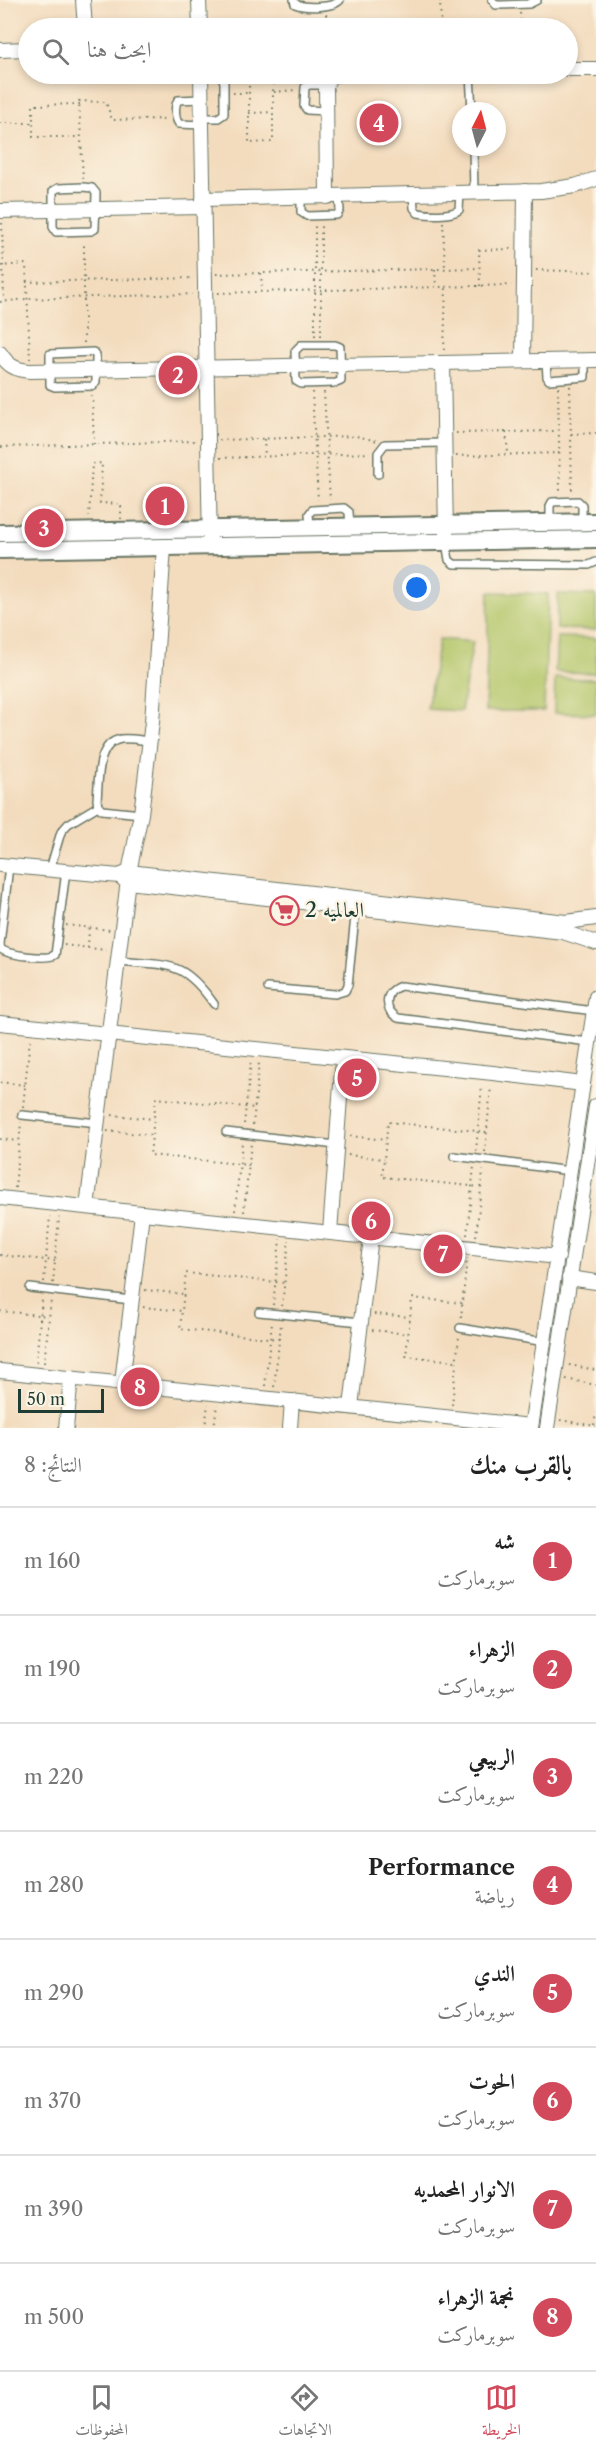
<!DOCTYPE html>
<html lang="ar">
<head>
<meta charset="utf-8">
<style>
  :root { --surface:#fff; --page:#f2f2f2; --text:#222; --muted:#767676; --line:#e0e0e0; --accent:#d1495b }
  body { margin:0; font-family:"Libre Caslon Text",Amiri,serif; background:var(--page); color:var(--text); direction:rtl }
  .compass { position:absolute; left:452px; top:102px; width:54px; height:54px; border-radius:50%; background:var(--surface); box-shadow:0 3px 9px #0003; rotate:6deg }
  .scale { position:absolute; left:18px; bottom:15px; width:86px; box-sizing:border-box; padding-left:6px; border:3px solid #1f3d34; border-top:0; font-size:16px; line-height:21px; white-space:nowrap; color:#1f3d34; -webkit-text-stroke:4px #fcf5e5; paint-order:stroke }
  .you { position:absolute; left:417px; top:588px; width:21px; height:21px; margin:-15px; border:4px solid #fff; border-radius:50%; background:#1a73e8; box-shadow:0 0 0 9px #1a73e833 }
  .badge { display:grid; place-items:center; width:39px; height:39px; border-radius:50%; background:var(--accent); color:#fff; font-size:20px; font-weight:700 }
  .pin { position:absolute; translate:-50% -50%; border:3px solid #fff; box-shadow:0 2px 6px #0006 }
  .list { margin:0; padding:0; list-style:none }
  h2 { display:flex; justify-content:space-between; align-items:center; height:78px; margin:0; padding:0 24px; font-size:26px }
  h2 small { font-size:20px; font-weight:400; color:var(--muted) }
  .list li { display:grid; grid-template-columns:39px 1fr auto; gap:18px; align-items:center; box-sizing:border-box; height:108px; padding:0 24px; border-top:2px solid var(--line) }
  .list b { display:block; font-size:22px; white-space:nowrap }
  .list p { margin:0; font-size:20px; white-space:nowrap; color:var(--muted) }
  .list em { font-size:20px; font-style:normal; color:var(--muted) }
  .icon { flex:none; width:33px; height:33px; fill:none; stroke:currentColor; stroke-width:2; stroke-linecap:round; stroke-linejoin:round }
  .map { position:relative; flex:none; width:596px; height:1428px; overflow:hidden; direction:ltr }
  .search { position:absolute; background:var(--surface); box-shadow:0 3px 9px #0003; left:18px; right:18px; top:18px; height:66px; display:flex; align-items:center; gap:15px; box-sizing:border-box; padding:0 21px; border-radius:33px; color:var(--muted); font-size:22px }
  .sheet { height:942px; background:var(--surface) }
  nav { display:flex; justify-content:space-around; align-items:center; box-sizing:border-box; height:84px; border-top:2px solid var(--line); background:var(--surface); font-size:16px; color:var(--muted) }
  nav a { display:grid; justify-items:center; gap:3px }
  nav .on { color:var(--accent) }
  .map>svg:first-child { display:block }
  .grass { fill:#b3c669; stroke:#69824e; stroke-width:1.5 }
  .lines { fill:none; stroke-linecap:round; stroke-linejoin:round }
  .service-casing { stroke:#697564; stroke-width:10 }
  .minor-casing { stroke:#697564; stroke-width:16 }
  .tertiary-casing { stroke:#697564; stroke-width:20 }
  .path { stroke:#697564; stroke-width:2; stroke-dasharray:1.5 4.5; stroke-linecap:butt }
  .service { stroke:#fff; stroke-width:7 }
  .minor { stroke:#fff; stroke-width:14 }
  .tertiary { stroke:#fff; stroke-width:16 }
  .labels { text-anchor:middle; stroke-width:5; stroke-linejoin:round; paint-order:stroke }
  .poi-label { font-size:21px; fill:#1f3d34; stroke:#fcf5e5; text-anchor:start }
</style>
</head>
<body>
<div class="map">
<svg width="596" height="1428" viewBox="0 0 596 1428">
  <rect width="100%" height="100%" fill="#fcf5e5"/>
  <filter id="ink" filterUnits="userSpaceOnUse"><feTurbulence type="fractalNoise" baseFrequency=".0167" numOctaves="2"/><feDisplacementMap in="SourceGraphic" scale="12" xChannelSelector="R" yChannelSelector="G"/><feConvolveMatrix kernelMatrix="1 2 1 2 8 2 1 2 1" color-interpolation-filters="sRGB"/></filter>
  <filter id="wash" filterUnits="userSpaceOnUse"><feTurbulence type="fractalNoise" baseFrequency=".008" numOctaves="4" result="noise"/><feDisplacementMap in="SourceGraphic" scale="24" xChannelSelector="R" yChannelSelector="G"/><feGaussianBlur stdDeviation="1.35" result="paint"/><feColorMatrix in="noise" values="0 0 0 0 0 0 0 0 0 0 0 0 0 0 0 0 0 1.4 0 .05"/><feComposite in="paint" operator="in"/></filter>
  <g filter="url(#wash)">
    <rect width="100%" height="100%" fill="#f3dcbe"/>
    <!-- grass -->
    <g class="grass">
      <polygon points="489,592 548,594 544,711 485,711"/>
      <polygon points="558,594 596,595 596,630 557,629"/>
      <polygon points="557,637 596,638 596,673 555,672"/>
      <polygon points="439,639 473,642 461,711 427,709"/>
      <polygon points="555,678 596,679 596,714 554,713"/>
    </g>
  </g>
  <g filter="url(#ink)">
    <g class="lines">
      <defs>
        <g id="service">
          <path d="M294,0l1,4c10,4 39,4 45,-4"/>
          <polyline points="492,0 496,5 500,5 529,4 537,0"/>
          <polyline points="470,74 472,111"/>
          <polyline points="201,75 221,75 224,82 224,114 218,118 202,118"/>
          <polyline points="326,85 309,85 305,87 304,106 307,110 326,111"/>
          <path d="M201,99l-23,1c-4,6 -3,19 1,24l23,1"/>
          <polyline points="473,147 474,192"/>
          <polygon points="83,187 92,188 96,193 95,229 91,231 56,232 53,227 53,191 58,188"/>
          <path d="M413,194l1,14 4,5c11,2 32,3 41,-3l1,-17"/>
          <polyline points="301,197 301,212 307,216 337,215 340,210 339,196"/>
          <polygon points="301,345 335,345 340,347 341,381 336,383 301,384 296,381 295,351"/>
          <polygon points="93,352 96,355 96,382 93,386 55,387 50,385 50,354"/>
          <polyline points="546,361 547,377 549,380 585,377 585,360"/>
          <polyline points="378,474 378,453 385,444 444,443"/>
          <polyline points="550,521 550,506 552,502 578,501 582,505 582,522"/>
          <polyline points="310,527 309,514 312,510 344,508 349,512 350,527"/>
          <polyline points="446,542 449,560 454,564 589,565 596,562"/>
          <path d="M141,814l-39,-4 -4,-4 -1,-6c2,-20 -1,-57 24,-61 9,-1 19,1 28,2"/>
          <polyline points="50,869 61,832 68,824 98,806"/>
          <polyline points="0,944 9,866"/>
          <path d="M0,945l1,4c7,6 45,11 54,6l11,-84"/>
          <path d="M118,961c51,5 64,-2 96,43"/>
          <polyline points="268,988 335,994 345,991 348,985 356,907"/>
          <path d="M589,1042l-191,-24c-15,-9 -14,-27 3,-32l193,25"/>
          <polyline points="22,1115 98,1123"/>
          <polyline points="226,1132 336,1145"/>
          <polyline points="454,1156 570,1171"/>
          <polyline points="30,1288 131,1300"/>
          <polyline points="259,1312 361,1322"/>
          <polyline points="460,1328 545,1342"/>
        </g>
        <g id="minor">
          <polyline points="83,0 85,28"/>
          <polyline points="199,0 200,28"/>
          <polyline points="0,50 28,49"/>
          <polyline points="568,69 596,69"/>
          <polyline points="201,74 210,546"/>
          <polyline points="327,197 326,85 331,75 340,74"/>
          <polyline points="203,199 541,191 575,186 596,179"/>
          <polyline points="0,211 203,207"/>
          <path d="M0,353c8,13 16,17 30,18l566,-11"/>
          <polyline points="523,361 525,191"/>
          <polyline points="443,363 446,534"/>
          <polyline points="0,865 119,876 129,872 566,922 596,918"/>
          <polyline points="123,879 128,882 563,932 596,943"/>
          <polyline points="0,1023 493,1073 583,1084"/>
          <polyline points="0,1198 558,1257"/>
          <polyline points="87,1207 129,872 141,814 152,722 164,547"/>
          <polyline points="330,1232 343,1058"/>
          <polyline points="569,1278 596,1282"/>
          <polyline points="0,1371 531,1426"/>
          <polyline points="122,1383 142,1213"/>
          <polyline points="351,1407 371,1237"/>
          <polyline points="66,1428 71,1378"/>
          <polyline points="290,1428 292,1401"/>
          <polyline points="531,1428 596,997"/>
          <polyline points="547,1428 596,1106"/>
        </g>
        <g id="tertiary">
          <polyline points="0,533 596,522"/>
          <polyline points="0,550 596,539"/>
        </g>
      </defs>
      <!-- service casing -->
      <use href="#service" class="service-casing"/>
      <!-- minor casing -->
      <use href="#minor" class="minor-casing"/>
      <!-- tertiary casing -->
      <use href="#tertiary" class="tertiary-casing"/>
      <!-- path -->
      <g class="path">
        <polyline points="440,0 441,28"/>
        <polyline points="520,13 521,28"/>
        <polyline points="326,14 327,28"/>
        <polyline points="249,74 249,143 273,142 273,74"/>
        <polyline points="274,92 295,90"/>
        <polyline points="233,93 249,93"/>
        <polyline points="80,104 33,105 33,137 80,137"/>
        <polyline points="249,113 273,112"/>
        <polyline points="0,123 33,123"/>
        <polyline points="83,179 79,101 106,102 112,120 167,119"/>
        <polyline points="443,222 445,268"/>
        <polyline points="2,223 4,301"/>
        <polyline points="0,266 26,264 30,359"/>
        <polyline points="435,269 436,287"/>
        <polyline points="536,270 596,272"/>
        <polyline points="261,273 262,291"/>
        <polyline points="216,274 480,268"/>
        <polyline points="26,282 194,278"/>
        <polyline points="480,286 479,250 513,249"/>
        <polyline points="218,293 512,285"/>
        <polyline points="0,302 26,299 192,294"/>
        <polyline points="315,336 315,225"/>
        <polyline points="321,336 321,225"/>
        <polyline points="84,343 84,241"/>
        <polyline points="444,350 446,287"/>
        <polyline points="570,386 572,492"/>
        <polyline points="558,387 560,492"/>
        <polyline points="312,392 318,500"/>
        <polyline points="324,392 330,500"/>
        <polyline points="92,395 94,444"/>
        <polyline points="506,432 508,453"/>
        <polyline points="456,433 558,431"/>
        <polyline points="571,434 596,433"/>
        <polyline points="264,439 265,457"/>
        <polyline points="219,440 356,436 378,441"/>
        <polyline points="1,447 196,441"/>
        <polyline points="456,456 559,453"/>
        <polyline points="220,458 370,453"/>
        <polyline points="89,517 92,464 102,463 100,503 121,504 121,519"/>
        <polyline points="66,925 111,930"/>
        <polyline points="64,945 106,950"/>
        <polyline points="88,948 89,928"/>
        <polyline points="0,1082 25,1085"/>
        <polyline points="23,1107 30,1038"/>
        <polyline points="112,1115 154,1119"/>
        <polyline points="244,1124 251,1061"/>
        <polyline points="253,1125 259,1062"/>
        <polyline points="107,1131 152,1135"/>
        <polyline points="350,1136 386,1140"/>
        <polyline points="0,1139 18,1141"/>
        <polyline points="476,1151 482,1085"/>
        <polyline points="485,1152 491,1086"/>
        <polyline points="348,1155 384,1159"/>
        <polyline points="249,1165 150,1155 156,1098 255,1108"/>
        <polyline points="481,1187 382,1177 388,1122 487,1132"/>
        <polyline points="15,1188 21,1122"/>
        <polyline points="235,1211 242,1142"/>
        <polyline points="244,1212 251,1143"/>
        <polyline points="467,1235 474,1166"/>
        <polyline points="476,1236 483,1170"/>
        <polyline points="0,1255 55,1261"/>
        <polyline points="44,1282 50,1216"/>
        <polyline points="53,1283 59,1217"/>
        <polyline points="145,1290 184,1294"/>
        <polyline points="273,1305 280,1239"/>
        <polyline points="282,1306 289,1240"/>
        <polyline points="143,1307 182,1311"/>
        <polyline points="0,1311 48,1316"/>
        <polyline points="374,1314 410,1317"/>
        <polyline points="461,1318 467,1258"/>
        <polyline points="372,1330 408,1334"/>
        <polyline points="279,1339 180,1329 186,1273 285,1283"/>
        <polyline points="455,1361 406,1356 412,1298 462,1303"/>
        <polyline points="36,1362 42,1299"/>
        <polyline points="44,1363 51,1300"/>
        <polyline points="569,1365 596,1370"/>
        <polyline points="566,1379 596,1385"/>
        <polyline points="265,1386 272,1323"/>
        <polyline points="274,1387 281,1324"/>
        <polyline points="452,1405 459,1336"/>
        <polyline points="560,1420 596,1426"/>
        <polyline points="594,1425 596,1413"/>
        <polyline points="205,1428 208,1404"/>
        <polyline points="214,1428 217,1404"/>
      </g>
      <!-- service -->
      <use href="#service" class="service"/>
      <!-- minor -->
      <use href="#minor" class="minor"/>
      <!-- tertiary -->
      <use href="#tertiary" class="tertiary"/>
    </g>
  </g>
  <!-- icons -->
  <defs>
    <symbol id="supermarket-ring" viewBox="-11 -11 22 22"><circle r="9.5" fill="#fcf5e5" stroke="#d1495b" stroke-width="1.5"/><path d="M-6-5.5h2.5l.6 2H6L4.5 2H-2.5L-4.4-4H-6ZM-1.5 3.2a1.3 1.3 0 1 0 .1 0ZM3 3.2a1.3 1.3 0 1 0 .1 0Z" fill="#d1495b"/></symbol>
  </defs>
  <g fill-rule="evenodd">
    <use href="#supermarket-ring" x="268" y="894" width="33" height="33"/>
  </g>
  <g class="labels">
    <!-- poi labels -->
    <g class="poi-label">
      <text x="305" y="917">العالميه 2</text>
    </g>
  </g>
</svg>
<svg class="compass" viewBox="-18 -18 36 36"><path d="M0-13l5 13h-10z" fill="#e53935"/><path d="M0 13l5-13h-10z" fill="#767676"/></svg>
<div class="scale">50 m</div>
<div class="you"></div>
<div class="pin badge" style="left:165px;top:506px">1</div>
<div class="pin badge" style="left:178px;top:375px">2</div>
<div class="pin badge" style="left:44px;top:528px">3</div>
<div class="pin badge" style="left:379px;top:123px">4</div>
<div class="pin badge" style="left:357px;top:1078px">5</div>
<div class="pin badge" style="left:371px;top:1221px">6</div>
<div class="pin badge" style="left:443px;top:1254px">7</div>
<div class="pin badge" style="left:140px;top:1387px">8</div>
<div class="search"><svg class="icon" aria-label="search" viewBox="0 0 24 24"><circle cx="10" cy="10" r="6"/><path d="M15 15l6 6"/></svg>ابحث هنا</div>
</div>
<section class="sheet">
<h2>بالقرب منك<small>النتائج: 8</small></h2>
<ul class="list">
<li><span class="badge">1</span><div><b>شه</b><p>سوبرماركت</p></div><em>160 m</em></li>
<li><span class="badge">2</span><div><b>الزهراء</b><p>سوبرماركت</p></div><em>190 m</em></li>
<li><span class="badge">3</span><div><b>الربيعي</b><p>سوبرماركت</p></div><em>220 m</em></li>
<li><span class="badge">4</span><div><b>Performance</b><p>رياضة</p></div><em>280 m</em></li>
<li><span class="badge">5</span><div><b>الندي</b><p>سوبرماركت</p></div><em>290 m</em></li>
<li><span class="badge">6</span><div><b>الحوت</b><p>سوبرماركت</p></div><em>370 m</em></li>
<li><span class="badge">7</span><div><b>الانوار المحمديه</b><p>سوبرماركت</p></div><em>390 m</em></li>
<li><span class="badge">8</span><div><b>نجمة الزهراء</b><p>سوبرماركت</p></div><em>500 m</em></li>
</ul>
</section>
<nav>
<a class="on"><svg class="icon" aria-label="map" viewBox="0 0 24 24"><path d="M3 6l6-2 6 2 6-2v14l-6 2-6-2-6 2zM9 4v14M15 6v14"/></svg>الخريطة</a>
<a><svg class="icon" aria-label="directions" viewBox="0 0 24 24"><path d="M12 3l9 9-9 9-9-9zM9 14v-3h6M13 9l2 2-2 2"/></svg>الاتجاهات</a>
<a><svg class="icon" aria-label="saved" viewBox="0 0 24 24"><path d="M7 4h10v16l-5-4-5 4z"/></svg>المحفوظات</a>
</nav>
</body>
</html>
